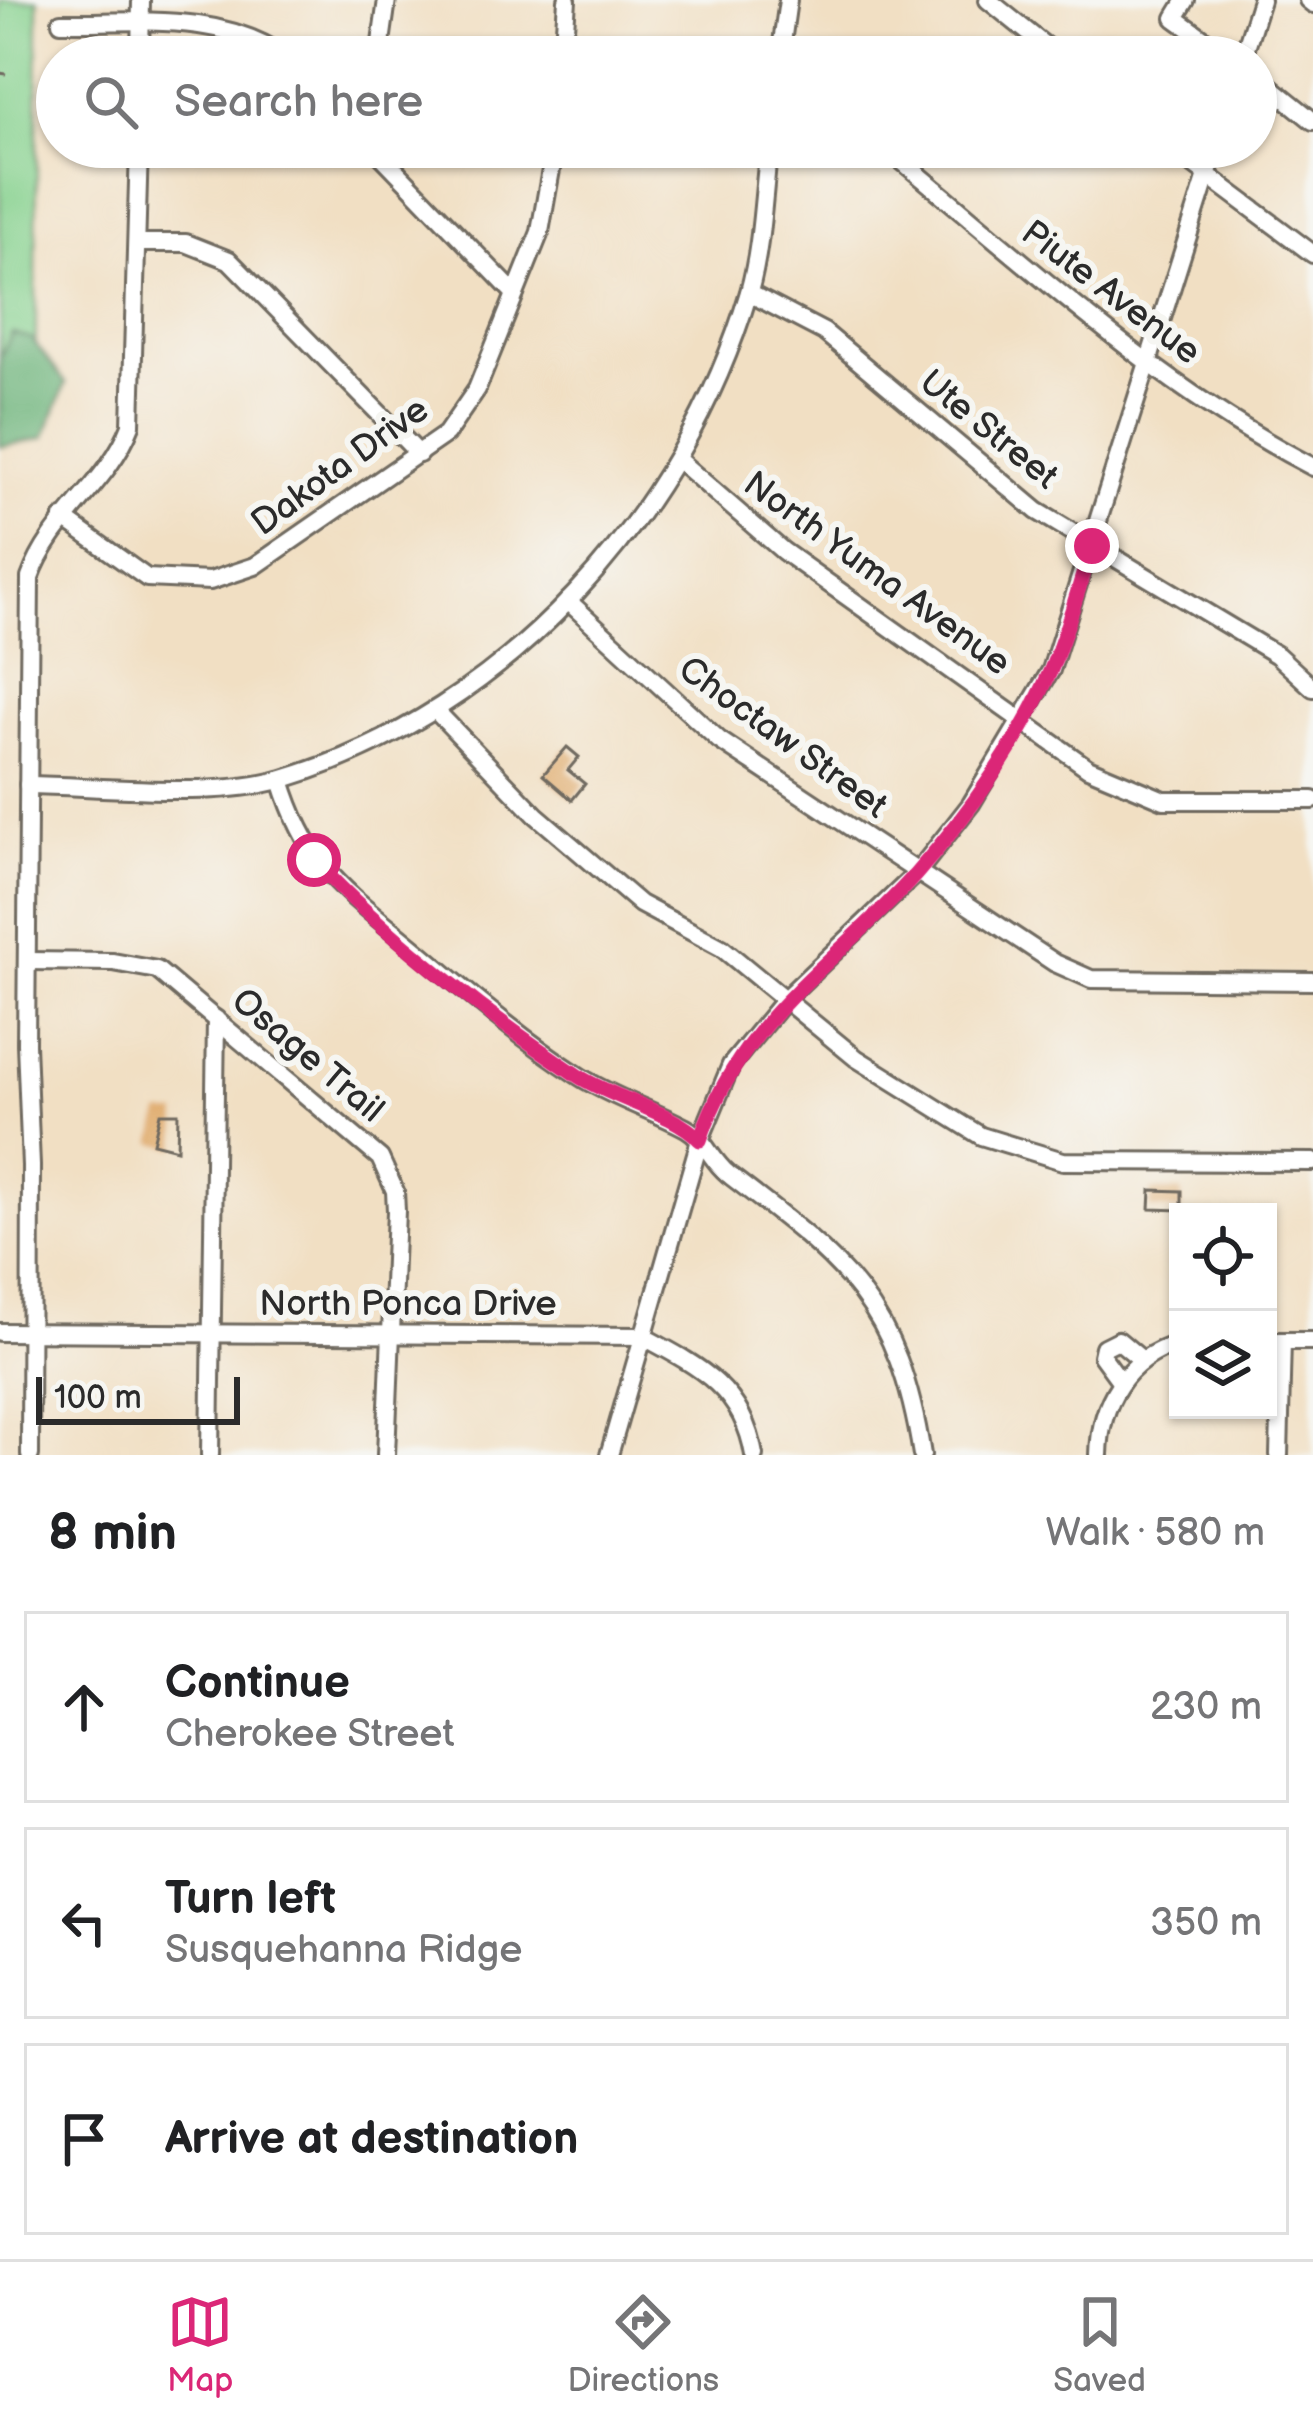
<!DOCTYPE html>
<html lang="en">
<head>
<meta charset="utf-8">
<style>
  :root { --surface:#fff; --page:#f6f6f6; --text:#202124; --muted:#757577; --line:#e0e0e0; --accent:#db2777 }
  body { margin:0; font-family:"Balsamiq Sans",sans-serif; background:var(--page); color:var(--text) }
  .controls { position:absolute; right:36px; bottom:36px; display:grid; overflow:hidden; border-radius:0px; box-shadow:0 3px 9px #0004 }
  .controls button { width:108px; height:108px; display:grid; place-items:center; padding:0; border:0; border-bottom:3px solid var(--line); background:var(--surface); color:var(--text); font:60px sans-serif }
  .scale { position:absolute; left:36px; bottom:30px; width:204px; box-sizing:border-box; padding-left:12px; border:6px solid #2b2b2b; border-top:0; font-size:33px; line-height:42px; white-space:nowrap; color:#2b2b2b; -webkit-text-stroke:9px #f6f6f2; paint-order:stroke }
  .stop { position:absolute; width:36px; height:36px; margin:-27px; border:9px solid #db2777; border-radius:50%; background:#fff }
  .stop.end { background:#db2777; border-color:#fff; box-shadow:0 3px 12px #0008 }
  .list { margin:0; padding:0; list-style:none }
  h2 { display:flex; justify-content:space-between; align-items:center; height:156px; margin:0; padding:0 48px; font-size:51px }
  h2 small { font-size:39px; font-weight:400; color:var(--muted) }
  .list li { display:grid; grid-template-columns:78px 1fr auto; gap:36px; align-items:center; box-sizing:border-box; height:192px; margin:0 24px 24px; padding:0 24px; border:3px solid var(--line); border-radius:0px }
  .list b { display:block; font-size:45px; white-space:nowrap }
  .list p { margin:0; font-size:39px; white-space:nowrap; color:var(--muted) }
  .list em { font-size:39px; font-style:normal; color:var(--muted) }
  .icon { flex:none; width:66px; height:66px; fill:none; stroke:currentColor; stroke-width:2; stroke-linecap:round; stroke-linejoin:round }
  .map { position:relative; flex:none; width:1313px; height:1455px; overflow:hidden }
  .search { position:absolute; background:var(--surface); box-shadow:0 3px 9px #0004; left:36px; right:36px; top:36px; height:132px; display:flex; align-items:center; gap:30px; box-sizing:border-box; padding:0 42px; border-radius:66px; color:var(--muted); font-size:45px }
  .sheet { height:804px; background:var(--surface) }
  nav { display:flex; justify-content:space-around; align-items:center; box-sizing:border-box; height:168px; border-top:3px solid var(--line); background:var(--surface); font-size:33px; color:var(--muted) }
  nav a { display:grid; justify-items:center; gap:6px }
  nav .on { color:var(--accent) }
  .map>svg:first-child { display:block }
  .green { fill:#86d18e; stroke:#587e5c; stroke-width:3 }
  .forest { fill:#6cb379; stroke:#4c6f52; stroke-width:3 }
  .building { fill:#e0ab6c }
  .lines { fill:none; stroke-linecap:round; stroke-linejoin:round }
  .minor-casing { stroke:#706a60; stroke-width:22 }
  .path { stroke:#706a60; stroke-width:3; stroke-dasharray:9 9; stroke-linecap:butt }
  .minor { stroke:#fff; stroke-width:16 }
  .route { stroke:#db2777; stroke-width:15 }
  .labels { text-anchor:middle; stroke-width:12; stroke-linejoin:round; paint-order:stroke }
  .street-label { font-size:36px; fill:#2b2b2b; stroke:#f6f6f2 }
</style>
</head>
<body>
<div class="map">
<svg width="1313" height="1455" viewBox="0 0 1313 1455">
  <rect width="100%" height="100%" fill="#f6f6f2"/>
  <filter id="ink" filterUnits="userSpaceOnUse"><feTurbulence type="fractalNoise" baseFrequency=".00833" numOctaves="2"/><feDisplacementMap in="SourceGraphic" scale="24" xChannelSelector="R" yChannelSelector="G"/><feConvolveMatrix kernelMatrix="1 2 1 2 8 2 1 2 1" color-interpolation-filters="sRGB"/></filter>
  <filter id="wash" filterUnits="userSpaceOnUse"><feTurbulence type="fractalNoise" baseFrequency=".004" numOctaves="4" result="noise"/><feDisplacementMap in="SourceGraphic" scale="48" xChannelSelector="R" yChannelSelector="G"/><feGaussianBlur stdDeviation="2.7" result="paint"/><feColorMatrix in="noise" values="0 0 0 0 0 0 0 0 0 0 0 0 0 0 0 0 0 1.4 0 .05"/><feComposite in="paint" operator="in"/></filter>
  <g filter="url(#wash)">
    <rect width="100%" height="100%" fill="#f1dfc3"/>
    <!-- green -->
    <polygon class="green" points="0,0 38,0 35,428 0,429"/>
    <!-- forest -->
    <polygon class="forest" points="12,333 31,338 66,383 44,438 0,447 0,358"/>
    <g id="blocks">
      <!-- building -->
      <g class="building">
        <polygon points="567,747 579,757 568,770 585,784 572,800 543,775"/>
        <polygon points="160,1113 178,1113 177,1149 153,1143"/>
        <polygon points="1151,1190 1182,1191 1182,1210 1150,1209"/>
      </g>
    </g>
  </g>
  <g filter="url(#ink)">
    <use href="#blocks" fill-opacity="0" stroke="#706a60" stroke-width="3"/>
    <g class="lines">
      <defs>
        <g id="minor">
          <polyline points="988,0 1059,57"/>
          <polyline points="1186,0 1175,18 1229,57"/>
          <polyline points="1308,0 1313,4"/>
          <path d="M61,22c75,1 159,-11 224,35"/>
          <polyline points="140,57 141,0"/>
          <polyline points="379,57 387,0"/>
          <polyline points="563,57 567,0"/>
          <polyline points="780,57 788,0"/>
          <polyline points="1243,57 1261,0"/>
          <polyline points="1256,75 1313,121"/>
          <polyline points="373,147 515,294"/>
          <path d="M885,147c138,113 268,237 428,320"/>
          <polyline points="1170,147 1313,254"/>
          <polyline points="138,243 186,243 229,260 419,454"/>
          <polyline points="749,293 824,332 1037,511 1277,655 1313,688"/>
          <polyline points="677,459 783,551 1088,768 1164,800 1313,800"/>
          <polyline points="63,518 147,578 210,581 255,566 446,434 477,389 540,232 555,147"/>
          <polyline points="568,601 719,740 1055,963 1091,979 1313,981"/>
          <polyline points="438,713 536,815 640,904 722,948 856,1058 981,1136 1063,1161 1313,1162"/>
          <path d="M281,780c27,89 64,110 132,167 54,45 107,91 166,129 34,22 72,33 107,52 18,10 25,32 42,46 117,89 170,128 194,281"/>
          <path d="M28,785c73,1 187,14 255,-6 224,-67 400,-265 466,-487 13,-46 14,-98 20,-145"/>
          <polyline points="27,961 113,962 157,970 380,1158 395,1191 396,1211 386,1455"/>
          <path d="M0,1332l642,4c56,30 101,52 112,119"/>
          <polyline points="1268,1341 1313,1341"/>
          <polyline points="1121,1382 1102,1356 1104,1347 1118,1340 1142,1360"/>
          <path d="M30,1455l1,-289 -5,-122 4,-466c21,-60 78,-93 101,-153l8,-278"/>
          <polyline points="210,1455 216,1019"/>
          <polyline points="609,1455 700,1140 731,1065 787,997 916,874 971,804 1051,670 1216,147"/>
          <path d="M1099,1455c1,-52 27,-97 79,-111"/>
          <polyline points="1279,1455 1282,1341"/>
        </g>
      </defs>
      <!-- minor casing -->
      <use href="#minor" class="minor-casing"/>
      <!-- path -->
      <polyline class="path" points="0,73 6,74"/>
      <!-- minor -->
      <use href="#minor" class="minor"/>
    </g>
  </g>
  <g class="lines" filter="url(#ink)">
    <!-- route -->
    <path class="route" d="M314,860c67,73 181,161 264,216 34,22 98,37 122,64 42,-125 134,-173 216,-266 52,-59 106,-134 136,-207 16,-39 27,-81 40,-121"/>
  </g>
  <g class="labels">
    <!-- street labels -->
    <g class="street-label">
      <text transform="translate(1112 291) rotate(37)" y="13">Piute Avenue</text>
      <text transform="translate(990 428) rotate(39)" y="13">Ute Street</text>
      <text transform="translate(339 465) rotate(-36)" y="13">Dakota Drive</text>
      <text transform="translate(878 572) rotate(36)" y="13">North Yuma Avenue</text>
      <text transform="translate(784 736) rotate(36)" y="13">Choctaw Street</text>
      <text transform="translate(309 1054) rotate(40)" y="13">Osage Trail</text>
      <text x="408" y="1315">North Ponca Drive</text>
    </g>
  </g>
</svg>
<div class="controls">
<button><svg class="icon" aria-label="locate" viewBox="0 0 24 24"><circle cx="12" cy="12" r="6"/><path d="M12 2v4M12 18v4M2 12h4M18 12h4"/></svg></button>
<button><svg class="icon" aria-label="layers" viewBox="0 0 24 24"><path d="M12 4l9 5-9 5-9-5zM3 14l9 5 9-5"/></svg></button>
</div>
<div class="scale">100 m</div>
<div class="stop" style="left:314px;top:860px"></div>
<div class="stop end" style="left:1092px;top:546px"></div>
<div class="search"><svg class="icon" aria-label="search" viewBox="0 0 24 24"><circle cx="10" cy="10" r="6"/><path d="M15 15l6 6"/></svg>Search here</div>
</div>
<section class="sheet">
<h2>8 min<small>Walk · 580 m</small></h2>
<ul class="list">
<li><svg class="icon" aria-label="ahead" viewBox="0 0 24 24"><path d="M12 20V5M6 11l6-6 6 6"/></svg><div><b>Continue</b><p>Cherokee Street</p></div><em>230 m</em></li>
<li><svg class="icon" aria-label="left" viewBox="0 0 24 24"><path d="M17 20v-9H6M10 6l-5 5 5 5"/></svg><div><b>Turn left</b><p>Susquehanna Ridge</p></div><em>350 m</em></li>
<li><svg class="icon" aria-label="arrive" viewBox="0 0 24 24"><path d="M6 21V4h12l-3 4 3 4H6"/></svg><div><b>Arrive at destination</b></div></li>
</ul>
</section>
<nav>
<a class="on"><svg class="icon" aria-label="map" viewBox="0 0 24 24"><path d="M3 6l6-2 6 2 6-2v14l-6 2-6-2-6 2zM9 4v14M15 6v14"/></svg>Map</a>
<a><svg class="icon" aria-label="directions" viewBox="0 0 24 24"><path d="M12 3l9 9-9 9-9-9zM9 14v-3h6M13 9l2 2-2 2"/></svg>Directions</a>
<a><svg class="icon" aria-label="saved" viewBox="0 0 24 24"><path d="M7 4h10v16l-5-4-5 4z"/></svg>Saved</a>
</nav>
</body>
</html>
